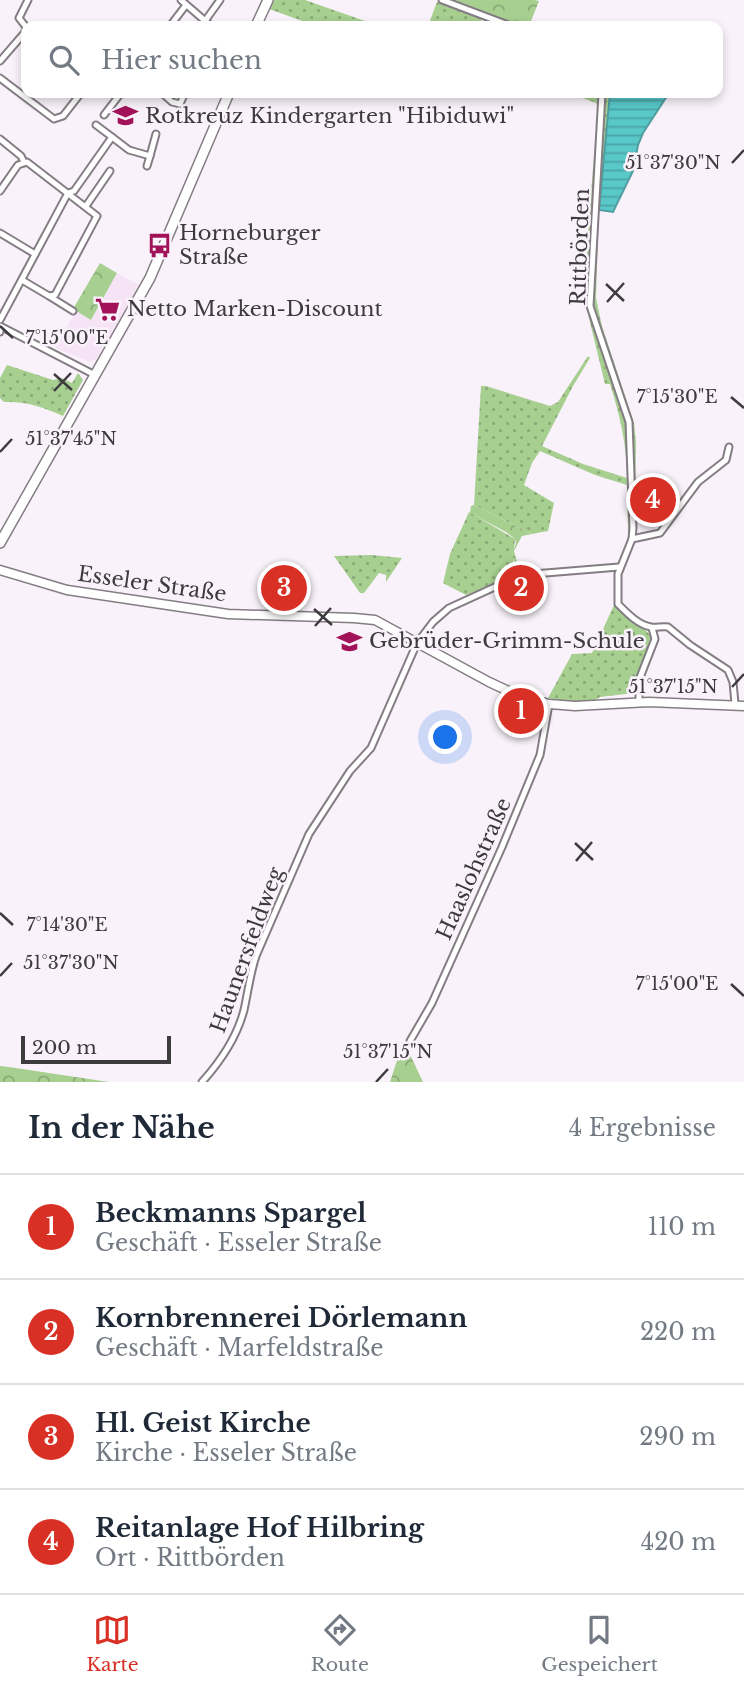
<!DOCTYPE html>
<html lang="de">
<head>
<meta charset="utf-8">
<style>
  :root { --surface:#fff; --page:#f6f6f7; --text:#1f2937; --muted:#747a83; --line:#e0e1e3; --accent:#d93025 }
  body { margin:0; font-family:"Libre Baskerville",serif; background:var(--page); color:var(--text) }
  .scale { position:absolute; left:21px; bottom:18px; width:150px; box-sizing:border-box; padding-left:7px; border:4px solid #3e3b3e; border-top:0; font-size:19px; line-height:24px; white-space:nowrap; color:#3e3b3e; -webkit-text-stroke:5px #f9f2fa; paint-order:stroke }
  .you { position:absolute; left:446px; top:738px; width:24px; height:24px; margin:-18px; border:5px solid #fff; border-radius:50%; background:#1a73e8; box-shadow:0 0 0 10px #1a73e833 }
  .badge { display:grid; place-items:center; width:46px; height:46px; border-radius:50%; background:var(--accent); color:#fff; font-size:23px; font-weight:700 }
  .pin { position:absolute; translate:-50% -50%; border:4px solid #fff; box-shadow:0 2px 7px #0006 }
  .list { margin:0; padding:0; list-style:none }
  h2 { display:flex; justify-content:space-between; align-items:center; height:91px; margin:0; padding:0 28px; font-size:30px }
  h2 small { font-size:23px; font-weight:400; color:var(--muted) }
  .list li { display:grid; grid-template-columns:46px 1fr auto; gap:21px; align-items:center; box-sizing:border-box; height:105px; padding:0 28px; border-top:2px solid var(--line) }
  .list b { display:block; font-size:26px; white-space:nowrap }
  .list p { margin:0; font-size:23px; white-space:nowrap; color:var(--muted) }
  .list em { font-size:23px; font-style:normal; color:var(--muted) }
  .icon { flex:none; width:38px; height:38px; fill:none; stroke:currentColor; stroke-width:2; stroke-linecap:round; stroke-linejoin:round }
  .map { position:relative; flex:none; width:744px; height:1082px; overflow:hidden }
  .search { position:absolute; background:var(--surface); box-shadow:0 4px 10px #0003; left:21px; right:21px; top:21px; height:77px; display:flex; align-items:center; gap:18px; box-sizing:border-box; padding:0 24px; border-radius:14px; color:var(--muted); font-size:26px }
  .sheet { height:511px; background:var(--surface) }
  nav { display:flex; justify-content:space-around; align-items:center; box-sizing:border-box; height:98px; border-top:2px solid var(--line); background:var(--surface); font-size:19px; color:var(--muted) }
  nav a { display:grid; justify-items:center; gap:4px }
  nav .on { color:var(--accent) }
  .map>svg:first-child { display:block }
  .commercial { fill:#f6e4f6 }
  .grass { fill:url(#grass-dots) }
  .forest { fill:url(#forest-crowns) }
  .water { fill:url(#water-rules); stroke:#509e9f; stroke-width:2 }
  .lines { fill:none; stroke-linecap:round; stroke-linejoin:round }
  .minor-casing { stroke:#847d84; stroke-width:9 }
  .secondary-casing { stroke:#847d84; stroke-width:11 }
  .primary-casing { stroke:#847d84; stroke-width:12 }
  .minor { stroke:#fff; stroke-width:5 }
  .secondary { stroke:#fff; stroke-width:8 }
  .primary { stroke:#fff; stroke-width:9 }
  .ticks { fill:none; stroke:#3e3b3e; stroke-width:2.5 }
  .labels { text-anchor:middle; stroke-width:5; stroke-linejoin:round; paint-order:stroke }
  .poi-label { font-size:21px; fill:#3e3b3e; stroke:#f9f2fa; text-anchor:start }
  .street-label { font-size:21px; fill:#3e3b3e; stroke:#f9f2fa }
  .ticks-label { font-size:18px; text-anchor:middle; fill:#3e3b3e; stroke:#f9f2fa; stroke-width:5; stroke-linejoin:round; paint-order:stroke }
</style>
</head>
<body>
<div class="map">
<svg width="744" height="1082" viewBox="0 0 744 1082">
  <defs>
    <pattern id="grass-dots" width="8" height="8" patternUnits="userSpaceOnUse" patternTransform="scale(1.75)"><rect width="8" height="8" fill="#a7cf90"/><path d="M2 2h.1M6 6h.1" fill="none" stroke="#89a977" stroke-width="1.8" stroke-linecap="round"/></pattern>
    <pattern id="forest-crowns" width="20" height="18" patternUnits="userSpaceOnUse" patternTransform="scale(1.75)"><rect width="20" height="18" fill="#a7cf90"/><path d="M2 6a3 3 0 1 1 6 0M12 15a3 3 0 1 1 6 0" fill="none" stroke="#89a977"/></pattern>
    <pattern id="water-rules" width="6" height="5" patternUnits="userSpaceOnUse" patternTransform="scale(1.75)"><rect width="6" height="5" fill="#58c8c9"/><path d="M0 2.5h6" fill="none" stroke="#4aa4a5"/></pattern>
  </defs>
  <rect width="100%" height="100%" fill="#f9f2fa"/>
  <!-- commercial -->
  <polygon class="commercial" points="117,273 139,285 96,359 90,362 55,348 76,311 92,319"/>
  <!-- grass -->
  <g class="grass">
    <polygon points="273,0 305,0 379,26 321,26 313,24 304,26 305,22 269,9"/>
    <polygon points="437,2 482,19 479,26 428,26"/>
    <path d="M577,93h33l-11,114 -3,91 6,28 32,97 2,18 -1,95 -7,-1 -1,-50 -32,-10 -55,-24 -8,12 -8,22 30,18 -6,28 -16,3 -58,-29 7,-119h5l64,20 8,-4 30,-46 2,2 -17,28 -31,60 41,18 44,14c0,-33 -7,-62 -17,-94h-5l-19,-78 1,-61 11,-141 -20,-8z"/>
    <path d="M7,365l46,15 9,-2 10,5 6,-10 5,7 -20,36c-20,-9 -36,-15 -59,-14l-4,-4v-20z"/>
    <polygon points="469,512 515,539 513,561 518,574 466,595 443,583 450,554"/>
    <polygon points="372,555 402,558 386,582 386,575 379,573 364,593 360,593 334,556"/>
    <path d="M615,603c11,15 29,22 36,34l-15,42 -2,14 -34,4 -6,4h-30l-16,-3 24,-44 20,-1z"/>
  </g>
  <!-- forest -->
  <g class="forest">
    <polygon points="450,0 535,0 539,1 529,26 520,26"/>
    <polygon points="100,263 117,273 91,320 73,309"/>
    <polygon points="474,505 532,534 522,536 514,551 520,573 518,574 512,555 516,543 515,539 506,532 470,513 471,506"/>
    <polygon points="406,1046 423,1082 390,1082 401,1048 404,1050"/>
    <polygon points="0,1066 9,1067 109,1082 0,1082"/>
  </g>
  <!-- water -->
  <polygon class="water" points="610,93 669,93 643,133 638,145 633,171 613,212 599,210"/>
  <g class="lines">
    <defs>
      <g id="minor">
        <polyline points="181,0 211,26"/>
        <polyline points="442,0 511,26"/>
        <polyline points="205,21 220,0"/>
        <polyline points="170,26 186,5"/>
        <polyline points="26,27 19,18 28,0"/>
        <polyline points="0,61 26,31"/>
        <polyline points="0,78 54,119 63,116 81,93"/>
        <polyline points="162,93 172,102 180,104 185,93"/>
        <path d="M602,93l-12,213 39,116 4,106 -1,11 -14,35v30c8,8 20,21 33,23 5,1 11,-1 17,0l22,18 38,25 5,12 2,22"/>
        <polyline points="104,115 121,93"/>
        <polyline points="112,137 129,150 150,156 156,134"/>
        <polyline points="0,139 21,156 24,162"/>
        <polyline points="147,166 150,156"/>
        <polyline points="0,191 18,165 27,162 97,216 55,295 49,296 22,280"/>
        <polyline points="86,206 110,171"/>
        <polyline points="0,233 35,254"/>
        <polyline points="49,296 73,311"/>
        <polyline points="0,320 68,193 74,191 112,137 96,125"/>
        <polyline points="0,326 95,375"/>
        <polyline points="0,331 0,332"/>
        <polyline points="632,539 660,533 698,482 726,460 729,447"/>
        <polyline points="639,702 639,680 655,639 652,628"/>
        <polyline points="410,1041 432,1003 502,847 540,755 549,704"/>
        <path d="M202,1082c18,-20 35,-45 42,-72 4,-18 6,-36 12,-54l53,-122 41,-63 21,-23 46,-105 16,-21 16,-14 72,-33 98,-8"/>
      </g>
      <polyline id="secondary" points="0,570 67,590 228,614 354,618 375,620 489,682 517,695 549,704 575,706 649,702 744,706"/>
      <g id="primary">
        <polyline points="256,26 268,0"/>
        <polyline points="0,543 150,278 229,93"/>
      </g>
    </defs>
    <!-- minor casing -->
    <use href="#minor" class="minor-casing"/>
    <!-- secondary casing -->
    <use href="#secondary" class="secondary-casing"/>
    <!-- primary casing -->
    <use href="#primary" class="primary-casing"/>
    <!-- minor -->
    <use href="#minor" class="minor"/>
    <!-- secondary -->
    <use href="#secondary" class="secondary"/>
    <!-- primary -->
    <use href="#primary" class="primary"/>
  </g>
  <!-- ticks -->
  <path class="ticks" d="M732,163l12,-13M606,284l18,17M607,302l17,-19M0,326l13,12M54,374l18,16M54,391l17,-18M731,397l13,11M0,452l12,-13M314,609l18,16M315,626l16,-18M732,687l12,-13M575,843l18,17M576,861l16,-19M0,913l13,12M0,976l12,-13M731,984l13,12M376,1082l12,-13"/>
  <!-- icons -->
  <defs>
    <symbol id="school-bare" viewBox="-9 -9 18 18"><path d="M0-5L7-2L0 1L-7-2ZM-4 1L0 2.5L4 1V4Q0 6-4 4Z" fill="#a11259" stroke="#f9f2fa" stroke-width="2.5" paint-order="stroke"/></symbol>
    <symbol id="bus-bare" viewBox="-9 -9 18 18"><path d="M-5-6H5V4H4V6H2V4H-2V6H-4V4H-5ZM-3.5-4V0h7V-4ZM-3.5 1.2v1.5H-2V1.2ZM2 1.2v1.5H3.5V1.2Z" fill="#a11259" stroke="#f9f2fa" stroke-width="2.5" paint-order="stroke"/></symbol>
    <symbol id="supermarket-bare" viewBox="-9 -9 18 18"><path d="M-6-5.5h2.5l.6 2H6L4.5 2H-2.5L-4.4-4H-6ZM-1.5 3.2a1.3 1.3 0 1 0 .1 0ZM3 3.2a1.3 1.3 0 1 0 .1 0Z" fill="#a11259" stroke="#f9f2fa" stroke-width="2.5" paint-order="stroke"/></symbol>
  </defs>
  <g fill-rule="evenodd">
    <use href="#school-bare" x="108" y="98" width="35" height="35"/>
    <use href="#bus-bare" x="142" y="228" width="35" height="35"/>
    <use href="#supermarket-bare" x="90" y="292" width="35" height="35"/>
    <use href="#school-bare" x="332" y="624" width="35" height="35"/>
  </g>
  <g class="labels">
    <!-- poi labels -->
    <g class="poi-label">
      <text x="145" y="123">Rotkreuz Kindergarten "Hibiduwi"</text>
      <text x="179" y="240">Horneburger<tspan x="179" dy="24">Straße</tspan></text>
      <text x="127" y="316">Netto Marken-Discount</text>
      <text x="369" y="648">Gebrüder-Grimm-Schule</text>
    </g>
    <!-- street labels -->
    <g class="street-label">
      <text transform="translate(580 247) rotate(-88)" y="7">Rittbörden</text>
      <text transform="translate(152 584) rotate(8)" y="7">Esseler Straße</text>
      <text transform="translate(474 869) rotate(-66)" y="7">Haaslohstraße</text>
      <text transform="translate(247 950) rotate(-70)" y="7">Haunersfeldweg</text>
    </g>
  </g>
  <g class="ticks-label">
    <text x="673" y="169">51°37'30"N</text>
    <text x="67" y="344">7°15'00"E</text>
    <text x="677" y="403">7°15'30"E</text>
    <text x="71" y="445">51°37'45"N</text>
    <text x="673" y="693">51°37'15"N</text>
    <text x="67" y="931">7°14'30"E</text>
    <text x="71" y="969">51°37'30"N</text>
    <text x="677" y="990">7°15'00"E</text>
    <text x="388" y="1058">51°37'15"N</text>
  </g>
</svg>
<div class="scale">200 m</div>
<div class="you"></div>
<div class="pin badge" style="left:521px;top:711px">1</div>
<div class="pin badge" style="left:521px;top:588px">2</div>
<div class="pin badge" style="left:284px;top:588px">3</div>
<div class="pin badge" style="left:653px;top:500px">4</div>
<div class="search"><svg class="icon" aria-label="search" viewBox="0 0 24 24"><circle cx="10" cy="10" r="6"/><path d="M15 15l6 6"/></svg>Hier suchen</div>
</div>
<section class="sheet">
<h2>In der Nähe<small>4 Ergebnisse</small></h2>
<ul class="list">
<li><span class="badge">1</span><div><b>Beckmanns Spargel</b><p>Geschäft · Esseler Straße</p></div><em>110 m</em></li>
<li><span class="badge">2</span><div><b>Kornbrennerei Dörlemann</b><p>Geschäft · Marfeldstraße</p></div><em>220 m</em></li>
<li><span class="badge">3</span><div><b>Hl. Geist Kirche</b><p>Kirche · Esseler Straße</p></div><em>290 m</em></li>
<li><span class="badge">4</span><div><b>Reitanlage Hof Hilbring</b><p>Ort · Rittbörden</p></div><em>420 m</em></li>
</ul>
</section>
<nav>
<a class="on"><svg class="icon" aria-label="map" viewBox="0 0 24 24"><path d="M3 6l6-2 6 2 6-2v14l-6 2-6-2-6 2zM9 4v14M15 6v14"/></svg>Karte</a>
<a><svg class="icon" aria-label="directions" viewBox="0 0 24 24"><path d="M12 3l9 9-9 9-9-9zM9 14v-3h6M13 9l2 2-2 2"/></svg>Route</a>
<a><svg class="icon" aria-label="saved" viewBox="0 0 24 24"><path d="M7 4h10v16l-5-4-5 4z"/></svg>Gespeichert</a>
</nav>
</body>
</html>
